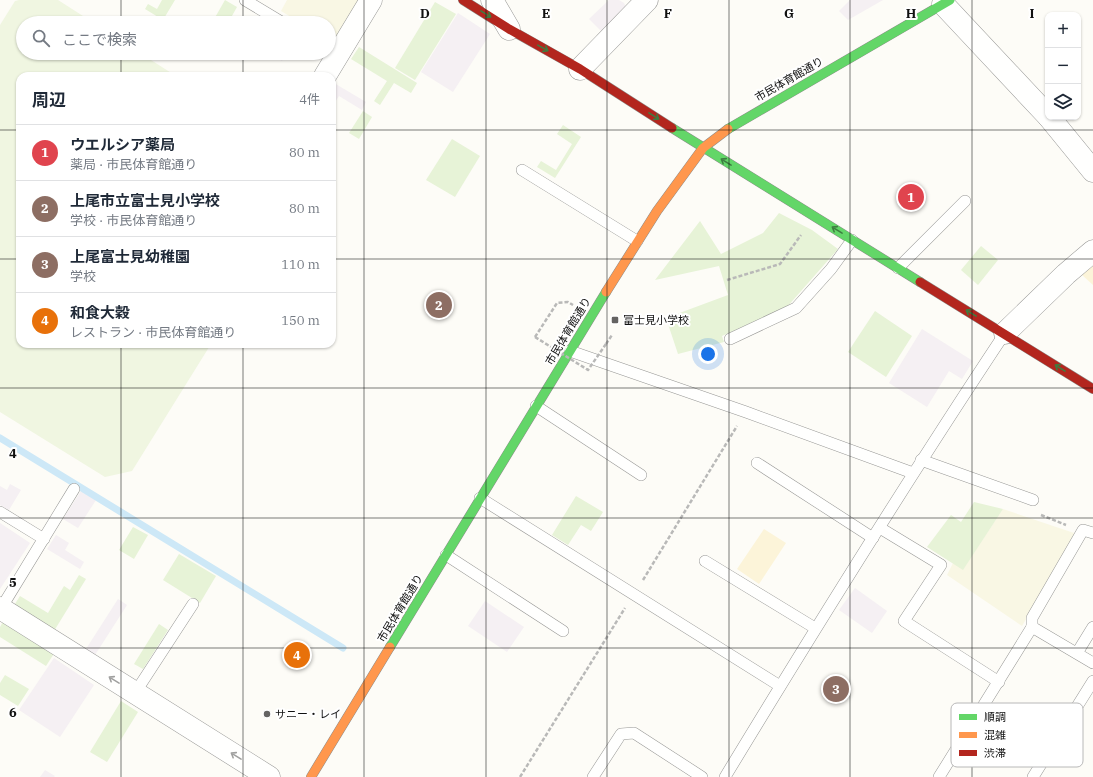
<!DOCTYPE html>
<html lang="ja">
<head>
<meta charset="utf-8">
<style>
  :root { --surface:#fff; --page:#f2f2f3; --text:#1f2937; --muted:#747a83; --line:#e0e1e3; --accent:#1a73e8 }
  body { margin:0; font-family:"IBM Plex Serif","Noto Sans JP",serif; background:var(--page); color:var(--text) }
  .controls { position:absolute; right:12px; top:12px; display:grid; overflow:hidden; border-radius:8px; box-shadow:0 1px 3px #0004 }
  .controls button { width:36px; height:36px; display:grid; place-items:center; padding:0; border:0; border-bottom:1px solid var(--line); background:var(--surface); color:var(--text); font:20px sans-serif }
  .you { position:absolute; left:708px; top:354px; width:14px; height:14px; margin:-10px; border:3px solid #fff; border-radius:50%; background:#1a73e8; box-shadow:0 0 0 6px #1a73e833 }
  .badge { display:grid; place-items:center; width:26px; height:26px; border-radius:50%; background:var(--accent); color:#fff; font-size:13px; font-weight:700 }
  .pin { position:absolute; translate:-50% -50%; border:2px solid #fff; box-shadow:0 1px 4px #0006 }
  .list { margin:0; padding:0; list-style:none }
  h2 { display:flex; justify-content:space-between; align-items:center; height:52px; margin:0; padding:0 16px; font-size:17px }
  h2 small { font-size:13px; font-weight:400; color:var(--muted) }
  .list li { display:grid; grid-template-columns:26px 1fr auto; gap:12px; align-items:center; box-sizing:border-box; height:56px; padding:0 16px; border-top:1px solid var(--line) }
  .list b { display:block; font-size:15px; white-space:nowrap }
  .list p { margin:0; font-size:13px; white-space:nowrap; color:var(--muted) }
  .list em { font-size:13px; font-style:normal; color:var(--muted) }
  .icon { flex:none; width:22px; height:22px; fill:none; stroke:currentColor; stroke-width:2; stroke-linecap:round; stroke-linejoin:round }
  .map { position:relative; flex:none; width:1093px; height:777px; overflow:hidden }
  .search { position:absolute; background:var(--surface); box-shadow:0 1px 3px #0004; left:16px; top:16px; width:320px; height:44px; display:flex; align-items:center; gap:10px; box-sizing:border-box; padding:0 14px; border-radius:22px; color:var(--muted); font-size:15px }
  .panel { position:absolute; background:var(--surface); box-shadow:0 1px 3px #0004; left:16px; top:72px; width:320px; height:276px; border-radius:12px }
  .map>svg:first-child { display:block }
  .industrial { fill:#f5f0f3 }
  .farmland { fill:#f9f7e4 }
  .green { fill:#e7f3d7 }
  .sand { fill:#fcf4d9 }
  .pitch { fill:#f0f6e1 }
  .lines { fill:none; stroke-linecap:round; stroke-linejoin:round }
  .stream { stroke:#cde8f7; stroke-width:7 }
  .lane-casing { stroke:#979795; stroke-width:12 }
  .street-casing { stroke:#979795; stroke-width:23 }
  .fast-casing { stroke:#8e8d8b; stroke-width:10 }
  .slow-casing { stroke:#8e8d8b; stroke-width:10 }
  .jam-casing { stroke:#8e8d8b; stroke-width:10 }
  .path { stroke:#b9b9b8; stroke-width:2.5; stroke-dasharray:4 2; stroke-linecap:butt }
  .lane { stroke:#fffffe; stroke-width:11 }
  .street { stroke:#fffffe; stroke-width:22 }
  .fast { stroke:#63d668; stroke-width:9 }
  .slow { stroke:#ff974d; stroke-width:9 }
  .jam { stroke:#b3261e; stroke-width:9 }
  .path-bridge { stroke:#b9b9b8; stroke-width:2.5; stroke-dasharray:4 2; stroke-linecap:butt }
  .oneway { stroke:#3e7d41 }
  .oneway2 { stroke:#a0a09f }
  .grid { fill:none; stroke:#111; stroke-width:1; stroke-opacity:0.55 }
  .poi-dot { fill:#646362; stroke:#fff; stroke-width:1.5 }
  .labels { text-anchor:middle; stroke-width:4; stroke-linejoin:round; paint-order:stroke }
  .street-label { font-size:11px; fill:#111; stroke:#fff }
  .poi-label { font-size:11px; fill:#111; stroke:#fff; text-anchor:start }
  .key { fill:#fff; stroke:#b8b8b8; stroke-width:1 }
  .key-label { font-size:11px; fill:#111 }
  .grid-label { font-size:13px; text-anchor:middle; font-weight:bold; fill:#111; stroke:#fff; stroke-width:4; stroke-linejoin:round; paint-order:stroke }
</style>
</head>
<body>
<div class="map">
<svg width="1093" height="777" viewBox="0 0 1093 777">
  <rect width="100%" height="100%" fill="#fdfcf7"/>
  <!-- industrial -->
  <g class="industrial">
    <polygon points="609,0 619,0 624,3 626,7 603,33 589,19"/>
    <polygon points="850,0 883,0 848,20 839,11"/>
    <polygon points="458,13 490,34 453,92 421,72"/>
    <polygon points="269,53 286,53 282,61"/>
    <polygon points="334,83 366,102 362,110 339,96 335,102 332,100 332,86"/>
    <polygon points="922,329 973,361 962,379 949,371 927,407 889,383"/>
    <polygon points="10,484 21,490 9,510 0,505 0,486 7,490"/>
    <polygon points="81,491 96,500 78,528 63,519"/>
    <polygon points="0,523 30,543 0,589"/>
    <polygon points="56,535 69,543 65,550 84,562 80,569 47,549"/>
    <polygon points="855,588 887,611 872,633 839,610"/>
    <polygon points="118,599 127,605 95,655 86,649"/>
    <polygon points="485,601 524,627 507,652 468,626"/>
    <polygon points="54,658 94,685 60,737 19,710"/>
    <polygon points="45,770 55,776 54,777 40,777"/>
  </g>
  <!-- farmland -->
  <g class="farmland">
    <polygon points="287,0 359,0 334,42 329,40 329,23 301,23 281,11"/>
    <polygon points="1003,509 1077,534 1022,626 947,575 953,563 963,569"/>
  </g>
  <!-- green -->
  <g class="green">
    <polygon points="162,0 175,0 163,20 145,9 148,4 157,9"/>
    <polygon points="225,0 237,7 228,23 204,23 207,18 213,21"/>
    <polygon points="435,2 456,14 415,80 395,68"/>
    <polygon points="359,47 417,83 411,93 394,83 380,105 374,101 387,81 351,59"/>
    <polygon points="363,111 372,117 359,139 349,133"/>
    <polygon points="563,125 581,137 555,178 537,167 541,161 556,170 572,144 557,134"/>
    <polygon points="452,139 480,156 455,197 426,180"/>
    <polygon points="779,213 812,230 838,249 787,307 722,336 724,342 678,354 666,318 728,295 719,266 655,280 700,221 721,254 763,233"/>
    <polygon points="981,246 998,260 978,285 961,270"/>
    <polygon points="875,311 912,336 886,377 848,352"/>
    <polygon points="576,496 603,512 591,531 581,525 568,545 552,535"/>
    <polygon points="974,502 1003,509 963,570 927,547 951,515 961,522"/>
    <polygon points="133,527 148,535 134,559 119,550"/>
    <polygon points="179,554 216,576 200,603 163,580"/>
    <polygon points="79,575 86,579 54,631 13,607 20,596 48,613 64,586 70,590"/>
    <polygon points="4,620 55,652 46,666 0,637 0,627"/>
    <polygon points="159,624 168,630 143,669 134,664"/>
    <polygon points="5,675 29,689 18,706 0,695 0,683"/>
    <polygon points="121,701 138,712 107,762 90,752"/>
  </g>
  <!-- sand -->
  <g class="sand">
    <polygon points="1093,261 1093,285 1081,274"/>
    <polygon points="764,529 786,543 759,584 737,569"/>
  </g>
  <!-- pitch -->
  <polygon class="pitch" points="19,0 58,0 94,23 23,23 23,53 140,53 176,76 20,76 20,344 211,344 132,471 105,477 0,412 0,25 15,1"/>
  <g class="lines">
    <!-- stream -->
    <polyline class="stream" points="0,438 343,648"/>
    <defs>
      <g id="lane">
        <polyline points="245,0 283,23"/>
        <polyline points="522,170 637,241"/>
        <polyline points="898,268 965,201"/>
        <polyline points="730,339 796,308 831,269 852,240"/>
        <polyline points="570,351 746,412 913,473"/>
        <polyline points="536,406 641,475"/>
        <polyline points="921,460 1033,500"/>
        <polyline points="757,463 873,538"/>
        <polyline points="480,498 780,686"/>
        <polyline points="0,512 44,539"/>
        <polyline points="880,528 941,565 904,621 999,682"/>
        <polyline points="446,555 563,631"/>
        <polyline points="705,561 815,628"/>
        <polyline points="0,610 74,489"/>
        <polyline points="1032,627 1032,618 1083,530 1093,533"/>
        <polyline points="1077,653 1093,627"/>
        <polyline points="135,693 193,604"/>
        <polyline points="593,777 621,734 634,733 702,777"/>
        <path d="M725,777c91,-150 183,-298 280,-444"/>
        <polyline points="939,777 1032,627 1093,663"/>
        <polyline points="1033,777 1093,681"/>
      </g>
      <g id="street">
        <polyline points="492,0 509,29"/>
        <polyline points="943,4 1048,116"/>
        <polyline points="580,69 647,0"/>
        <polyline points="325,76 371,0"/>
        <polyline points="1049,117 1093,171"/>
        <polyline points="1005,333 1066,274 1093,251"/>
        <polyline points="0,608 269,777"/>
      </g>
      <g id="fast">
        <polyline points="672,128 920,282"/>
        <polyline points="728,129 950,0"/>
        <polyline points="390,647 606,292"/>
      </g>
      <g id="slow">
        <polyline points="606,292 657,211 703,148 728,129"/>
        <polyline points="311,777 390,647"/>
      </g>
      <g id="jam">
        <polyline points="463,0 509,29 580,69 672,128"/>
        <polyline points="920,282 1093,389"/>
      </g>
    </defs>
    <!-- lane casing -->
    <use href="#lane" class="lane-casing"/>
    <!-- street casing -->
    <use href="#street" class="street-casing"/>
    <!-- fast casing -->
    <use href="#fast" class="fast-casing"/>
    <!-- slow casing -->
    <use href="#slow" class="slow-casing"/>
    <!-- jam casing -->
    <use href="#jam" class="jam-casing"/>
    <!-- path -->
    <g class="path">
      <polyline points="727,280 780,264 801,235"/>
      <polyline points="535,337 557,303 568,302 573,305"/>
      <polyline points="606,344 612,335"/>
      <polyline points="1041,515 1066,525"/>
      <polyline points="643,580 737,426"/>
      <polyline points="520,777 625,608"/>
    </g>
    <!-- lane -->
    <use href="#lane" class="lane"/>
    <!-- street -->
    <use href="#street" class="street"/>
    <!-- fast -->
    <use href="#fast" class="fast"/>
    <!-- slow -->
    <use href="#slow" class="slow"/>
    <!-- jam -->
    <use href="#jam" class="jam"/>
    <!-- path-bridge -->
    <polyline class="path-bridge" points="535,337 588,370 606,344"/>
  </g>
  <!-- one-way arrows -->
  <defs><path id="oneway-shaft" d="M-6 0H5M1.5-3L5.5 0L1.5 3" fill="none" stroke-width="1.6" stroke-linecap="round" stroke-linejoin="round"/></defs>
  <g class="oneway">
    <use href="#oneway-shaft" transform="translate(486 14) rotate(32)"/>
    <use href="#oneway-shaft" transform="translate(543 48) rotate(29)"/>
    <use href="#oneway-shaft" transform="translate(654 116) rotate(32)"/>
    <use href="#oneway-shaft" transform="translate(726 162) rotate(-148)"/>
    <use href="#oneway-shaft" transform="translate(837 230) rotate(-148)"/>
    <use href="#oneway-shaft" transform="translate(971 313) rotate(-149)"/>
    <use href="#oneway-shaft" transform="translate(1060 368) rotate(-148)"/>
  </g>
  <g class="oneway2">
    <use href="#oneway-shaft" transform="translate(114 680) rotate(-148)"/>
    <use href="#oneway-shaft" transform="translate(236 756) rotate(-148)"/>
  </g>
  <!-- grid -->
  <path class="grid" d="M121,0v23M243,0v23M364,0v777M486,0v777M607,0v777M729,0v777M850,0v777M972,0v777M121,53v23M243,53v23M0,130h20M332,130h761M0,259h20M332,259h761M121,344v433M243,344v433M0,388h1093M0,518h1093M0,648h1093"/>
  <!-- markers -->
  <g class="poi-dot">
    <rect x="611" y="316" width="8" height="8" rx="2"/>
    <circle cx="267" cy="714" r="4"/>
  </g>
  <g class="labels">
    <!-- street labels -->
    <g class="street-label">
      <text transform="translate(789 79) rotate(-30)" y="4">市民体育館通り</text>
      <text transform="translate(568 331) rotate(-59)" y="4">市民体育館通り</text>
      <text transform="translate(400 608) rotate(-59)" y="4">市民体育館通り</text>
    </g>
    <!-- poi labels -->
    <g class="poi-label">
      <text x="623" y="324">富士見小学校</text>
      <text x="275" y="718">サニー・レイ</text>
    </g>
  </g>
  <!-- legend -->
  <rect x="951" y="703" width="132" height="64" rx="6" class="key"/>
  <rect x="959" y="714" width="18" height="6" fill="#63d668"/>
  <rect x="959" y="732" width="18" height="6" fill="#ff974d"/>
  <rect x="959" y="750" width="18" height="6" fill="#b3261e"/>
  <g class="key-label">
    <text x="984" y="721">順調</text>
    <text x="984" y="739">混雑</text>
    <text x="984" y="757">渋滞</text>
  </g>
  <g class="grid-label">
    <text x="425" y="18">D</text>
    <text x="546" y="18">E</text>
    <text x="668" y="18">F</text>
    <text x="789" y="18">G</text>
    <text x="911" y="18">H</text>
    <text x="1032" y="18">I</text>
    <text x="13" y="458">4</text>
    <text x="13" y="587">5</text>
    <text x="13" y="717">6</text>
  </g>
</svg>
<div class="controls">
<button>+</button>
<button>−</button>
<button><svg class="icon" aria-label="layers" viewBox="0 0 24 24"><path d="M12 4l9 5-9 5-9-5zM3 14l9 5 9-5"/></svg></button>
</div>
<div class="you"></div>
<div class="pin badge" style="left:911px;top:197px;background:#e0444e">1</div>
<div class="pin badge" style="left:439px;top:305px;background:#8d6e63">2</div>
<div class="pin badge" style="left:836px;top:689px;background:#8d6e63">3</div>
<div class="pin badge" style="left:297px;top:655px;background:#e8710a">4</div>
<div class="search"><svg class="icon" aria-label="search" viewBox="0 0 24 24"><circle cx="10" cy="10" r="6"/><path d="M15 15l6 6"/></svg>ここで検索</div>
<section class="panel">
<h2>周辺<small>4件</small></h2>
<ul class="list">
<li><span class="badge" style="background:#e0444e">1</span><div><b>ウエルシア薬局</b><p>薬局 · 市民体育館通り</p></div><em>80 m</em></li>
<li><span class="badge" style="background:#8d6e63">2</span><div><b>上尾市立富士見小学校</b><p>学校 · 市民体育館通り</p></div><em>80 m</em></li>
<li><span class="badge" style="background:#8d6e63">3</span><div><b>上尾富士見幼稚園</b><p>学校</p></div><em>110 m</em></li>
<li><span class="badge" style="background:#e8710a">4</span><div><b>和食大穀</b><p>レストラン · 市民体育館通り</p></div><em>150 m</em></li>
</ul>
</section>
</div>
</body>
</html>
